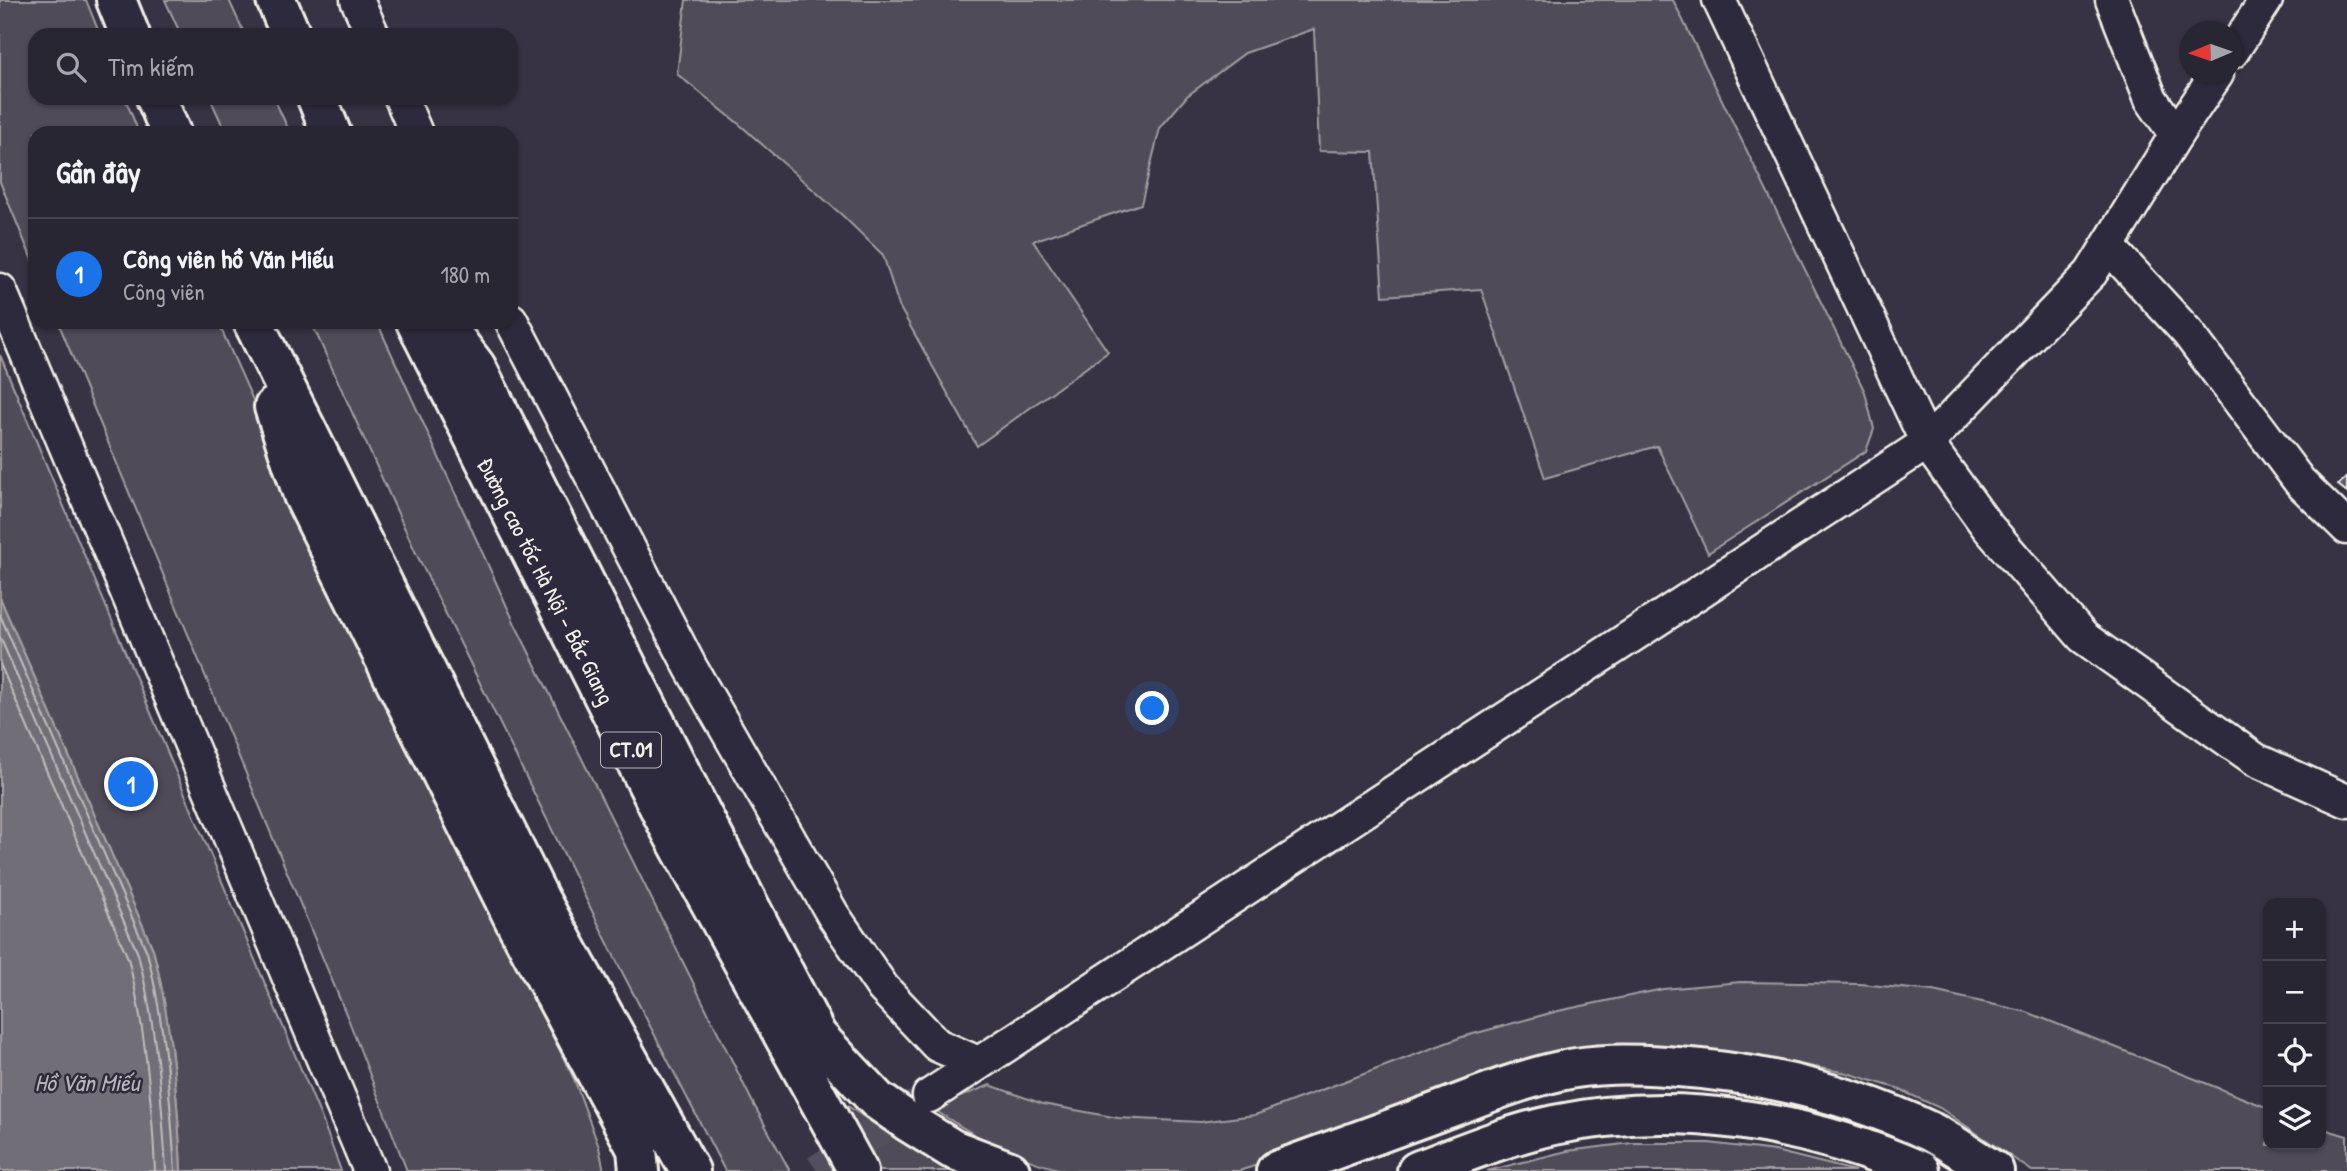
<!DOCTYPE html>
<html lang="vi">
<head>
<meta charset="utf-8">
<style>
  :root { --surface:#292633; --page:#312e3b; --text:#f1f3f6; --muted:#a5a5ac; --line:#45434e; --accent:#1a73e8 }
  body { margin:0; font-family:"Patrick Hand",sans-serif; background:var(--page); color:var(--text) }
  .controls { position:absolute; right:21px; bottom:21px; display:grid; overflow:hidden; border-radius:14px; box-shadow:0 2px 5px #0004 }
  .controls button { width:63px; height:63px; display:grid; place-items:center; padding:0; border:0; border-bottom:2px solid var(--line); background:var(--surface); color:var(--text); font:35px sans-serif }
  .compass { position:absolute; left:2179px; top:21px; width:63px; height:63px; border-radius:50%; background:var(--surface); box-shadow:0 2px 5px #0004; rotate:268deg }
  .you { position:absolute; left:1153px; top:709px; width:24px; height:24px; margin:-18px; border:5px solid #fff; border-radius:50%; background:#1a73e8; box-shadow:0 0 0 10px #1a73e833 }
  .badge { display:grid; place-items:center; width:46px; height:46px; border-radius:50%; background:var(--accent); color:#fff; font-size:23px; font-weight:700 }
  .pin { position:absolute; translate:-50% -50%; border:4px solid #fff; box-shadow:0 2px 7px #0006 }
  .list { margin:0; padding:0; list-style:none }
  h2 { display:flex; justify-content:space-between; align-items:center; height:91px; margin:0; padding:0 28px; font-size:30px }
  h2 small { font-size:23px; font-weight:400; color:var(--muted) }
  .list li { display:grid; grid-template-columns:46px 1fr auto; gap:21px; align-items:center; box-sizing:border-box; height:112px; padding:0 28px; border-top:2px solid var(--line) }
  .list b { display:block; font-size:26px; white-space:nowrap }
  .list p { margin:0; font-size:23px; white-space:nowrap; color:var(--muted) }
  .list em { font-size:23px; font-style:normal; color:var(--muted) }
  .icon { flex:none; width:38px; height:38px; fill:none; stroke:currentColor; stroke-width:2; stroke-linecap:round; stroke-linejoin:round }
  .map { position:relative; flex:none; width:2347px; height:1171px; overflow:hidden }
  .search { position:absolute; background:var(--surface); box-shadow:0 2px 5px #0004; left:28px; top:28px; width:490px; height:77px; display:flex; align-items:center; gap:18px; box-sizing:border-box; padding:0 24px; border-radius:21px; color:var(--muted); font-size:26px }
  .panel { position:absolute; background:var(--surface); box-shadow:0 2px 5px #0004; left:28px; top:126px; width:490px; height:203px; border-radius:21px }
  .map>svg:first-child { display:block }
  .green { fill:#504b59; stroke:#a29ea0; stroke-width:2 }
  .water { fill:#726e77; stroke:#a6a2a4; stroke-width:2 }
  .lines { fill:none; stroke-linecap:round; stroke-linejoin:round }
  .shore { stroke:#c0bdbb; stroke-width:2 }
  .building { fill:#5f5c67; stroke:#f4f1e8; stroke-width:2; filter:url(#shadow) }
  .street-tunnel { stroke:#534f5d; stroke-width:32; stroke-dasharray:32 16; stroke-linecap:butt }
  .street-casing { stroke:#f4f1e8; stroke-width:37 }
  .highway-casing { stroke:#f4f1e8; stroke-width:44 }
  .street { stroke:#2f2a3d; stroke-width:32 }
  .highway { stroke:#2f2a3d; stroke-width:38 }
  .labels { text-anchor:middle; stroke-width:5; stroke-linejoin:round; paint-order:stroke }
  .shield { fill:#2f2a3d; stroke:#b9b5b5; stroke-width:2 }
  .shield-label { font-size:21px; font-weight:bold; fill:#f4f1e8 }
  .street-label { font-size:23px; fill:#f4f1e8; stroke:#2f2a3d }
  .water-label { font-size:24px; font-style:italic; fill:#bab6b5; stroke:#2f2a3d }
</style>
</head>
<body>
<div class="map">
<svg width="2347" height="1171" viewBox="0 0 2347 1171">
  <defs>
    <filter id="shadow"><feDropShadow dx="4.5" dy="8" stdDeviation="3.5" flood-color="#0009"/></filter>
  </defs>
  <rect width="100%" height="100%" fill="#373244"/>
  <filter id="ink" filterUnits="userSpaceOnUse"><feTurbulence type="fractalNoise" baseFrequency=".0143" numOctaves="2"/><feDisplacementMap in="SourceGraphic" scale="14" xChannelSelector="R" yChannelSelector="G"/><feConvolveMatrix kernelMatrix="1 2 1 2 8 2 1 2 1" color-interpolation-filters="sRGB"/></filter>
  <g filter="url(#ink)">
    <!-- green -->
    <g class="green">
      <polygon points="0,0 86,0 100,35 35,35 35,98 125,98 139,133 35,133 35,267 0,182"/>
      <polygon points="165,0 229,0 245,35 181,35"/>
      <polygon points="686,0 1673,0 1865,392 1874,429 1866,451 1708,553 1657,446 1545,478 1481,289 1383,296 1373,152 1319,151 1314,29 1245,53 1187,96 1160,128 1141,204 1033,241 1108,352 977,446 899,306 883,255 843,216 739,124 677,74"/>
      <polygon points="210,98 274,98 290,133 226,133"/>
      <polygon points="58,322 218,322 404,737 574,1079 599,1147 604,1171 407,1171 349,1021"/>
      <polygon points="311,322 377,322 515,624 753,1103 790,1171 725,1171 619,966 415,551"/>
      <path d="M0,355l322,764 19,52h-160c-3,-74 -10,-150 -28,-222l-153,-351z"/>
      <path d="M1741,982l119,2 73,7 94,21 241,96v37h53v-17l26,8v35h-315l-92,-63 -44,-20 -49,-15 -92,-17 -62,-7 -71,-2 -383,124h-173c-48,-11 -93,-35 -134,-63l58,-23 53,19 75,14 82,4 55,-7 207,-78 96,-26 105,-22z"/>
      <polygon points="840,1101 915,1150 953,1171 878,1171"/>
      <polygon points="1632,1143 1709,1143 1775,1151 1855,1171 1487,1171 1567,1151"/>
    </g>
    <!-- water -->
    <path class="water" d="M0,598l153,351c18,72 25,148 28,222h-181z"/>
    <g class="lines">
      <!-- shore -->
      <g class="shore">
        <path d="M0,615l147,337c18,71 23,146 28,219"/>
        <path d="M0,637l138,317c18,71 24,145 28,217"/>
        <path d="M0,664l128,294c17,68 24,143 27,213"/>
      </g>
    </g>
    <!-- building -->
    <polygon class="building" points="2347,477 2347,492 2338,485"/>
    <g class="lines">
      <!-- street-tunnel -->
      <polyline class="street-tunnel" points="817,1171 918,1104"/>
      <defs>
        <g id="street">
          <polyline points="357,0 373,35"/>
          <polyline points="1719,0 1927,443 2091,273 2176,135 2217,74"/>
          <polyline points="2112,0 2151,99 2176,135"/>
          <polyline points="2232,52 2266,0"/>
          <polyline points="401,98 416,133"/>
          <polyline points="2108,246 2188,333 2300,482 2347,528"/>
          <polyline points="0,290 370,1171"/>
          <polyline points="511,320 691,668 833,915 883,988 937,1045 978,1063"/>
          <polyline points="929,1096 1927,443 1987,526 2083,637 2256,760 2347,801"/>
        </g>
        <g id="highway">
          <polyline points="116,0 130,35"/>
          <polyline points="276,0 291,35"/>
          <polyline points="156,98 171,133"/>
          <polyline points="317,98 331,133"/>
          <polyline points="253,322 540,900 690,1171"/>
          <polyline points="416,322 670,829 858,1171"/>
          <polyline points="442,322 476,367 702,815 817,1036 877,1100 907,1121 952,1149 1010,1171"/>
          <polyline points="274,407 303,495 515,921 637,1149 639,1171"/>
          <path d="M1276,1171c55,-20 109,-40 164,-60 40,-15 79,-31 120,-40 35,-8 70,-7 106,-5 91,6 182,26 265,66 21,11 42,26 63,39"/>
          <path d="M1417,1171c45,-17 90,-36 137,-46 123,-26 252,-4 366,46"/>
        </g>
      </defs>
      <!-- street casing -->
      <use href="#street" class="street-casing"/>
      <!-- highway casing -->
      <use href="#highway" class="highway-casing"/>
      <!-- street -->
      <use href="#street" class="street"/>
      <!-- highway -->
      <use href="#highway" class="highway"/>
    </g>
  </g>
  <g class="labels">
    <!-- shield labels -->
    <rect class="shield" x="601" y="732.5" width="60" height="35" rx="5"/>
    <g class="shield-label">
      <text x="631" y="757">CT.01</text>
    </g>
    <!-- street labels -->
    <g class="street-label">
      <text transform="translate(546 581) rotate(63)" y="8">Đường cao tốc Hà Nội - Bắc Giang</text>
    </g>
    <!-- water labels -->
    <g class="water-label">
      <text x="87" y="1091">Hồ Văn Miếu</text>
    </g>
  </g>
</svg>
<div class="controls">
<button>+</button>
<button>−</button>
<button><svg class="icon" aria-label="locate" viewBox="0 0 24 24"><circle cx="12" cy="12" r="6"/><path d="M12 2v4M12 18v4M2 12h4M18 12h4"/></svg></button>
<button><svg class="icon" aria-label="layers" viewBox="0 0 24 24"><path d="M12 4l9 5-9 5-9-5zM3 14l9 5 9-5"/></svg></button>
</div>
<svg class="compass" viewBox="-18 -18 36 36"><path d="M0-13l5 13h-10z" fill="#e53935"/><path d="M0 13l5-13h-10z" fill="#a5a5ac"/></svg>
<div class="you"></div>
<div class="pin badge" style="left:131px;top:784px">1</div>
<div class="search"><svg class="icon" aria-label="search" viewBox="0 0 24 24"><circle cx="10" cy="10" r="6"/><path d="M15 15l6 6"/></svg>Tìm kiếm</div>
<section class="panel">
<h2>Gần đây<small></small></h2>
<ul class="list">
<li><span class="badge">1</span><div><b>Công viên hồ Văn Miếu</b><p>Công viên</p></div><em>180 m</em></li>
</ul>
</section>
</div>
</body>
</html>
